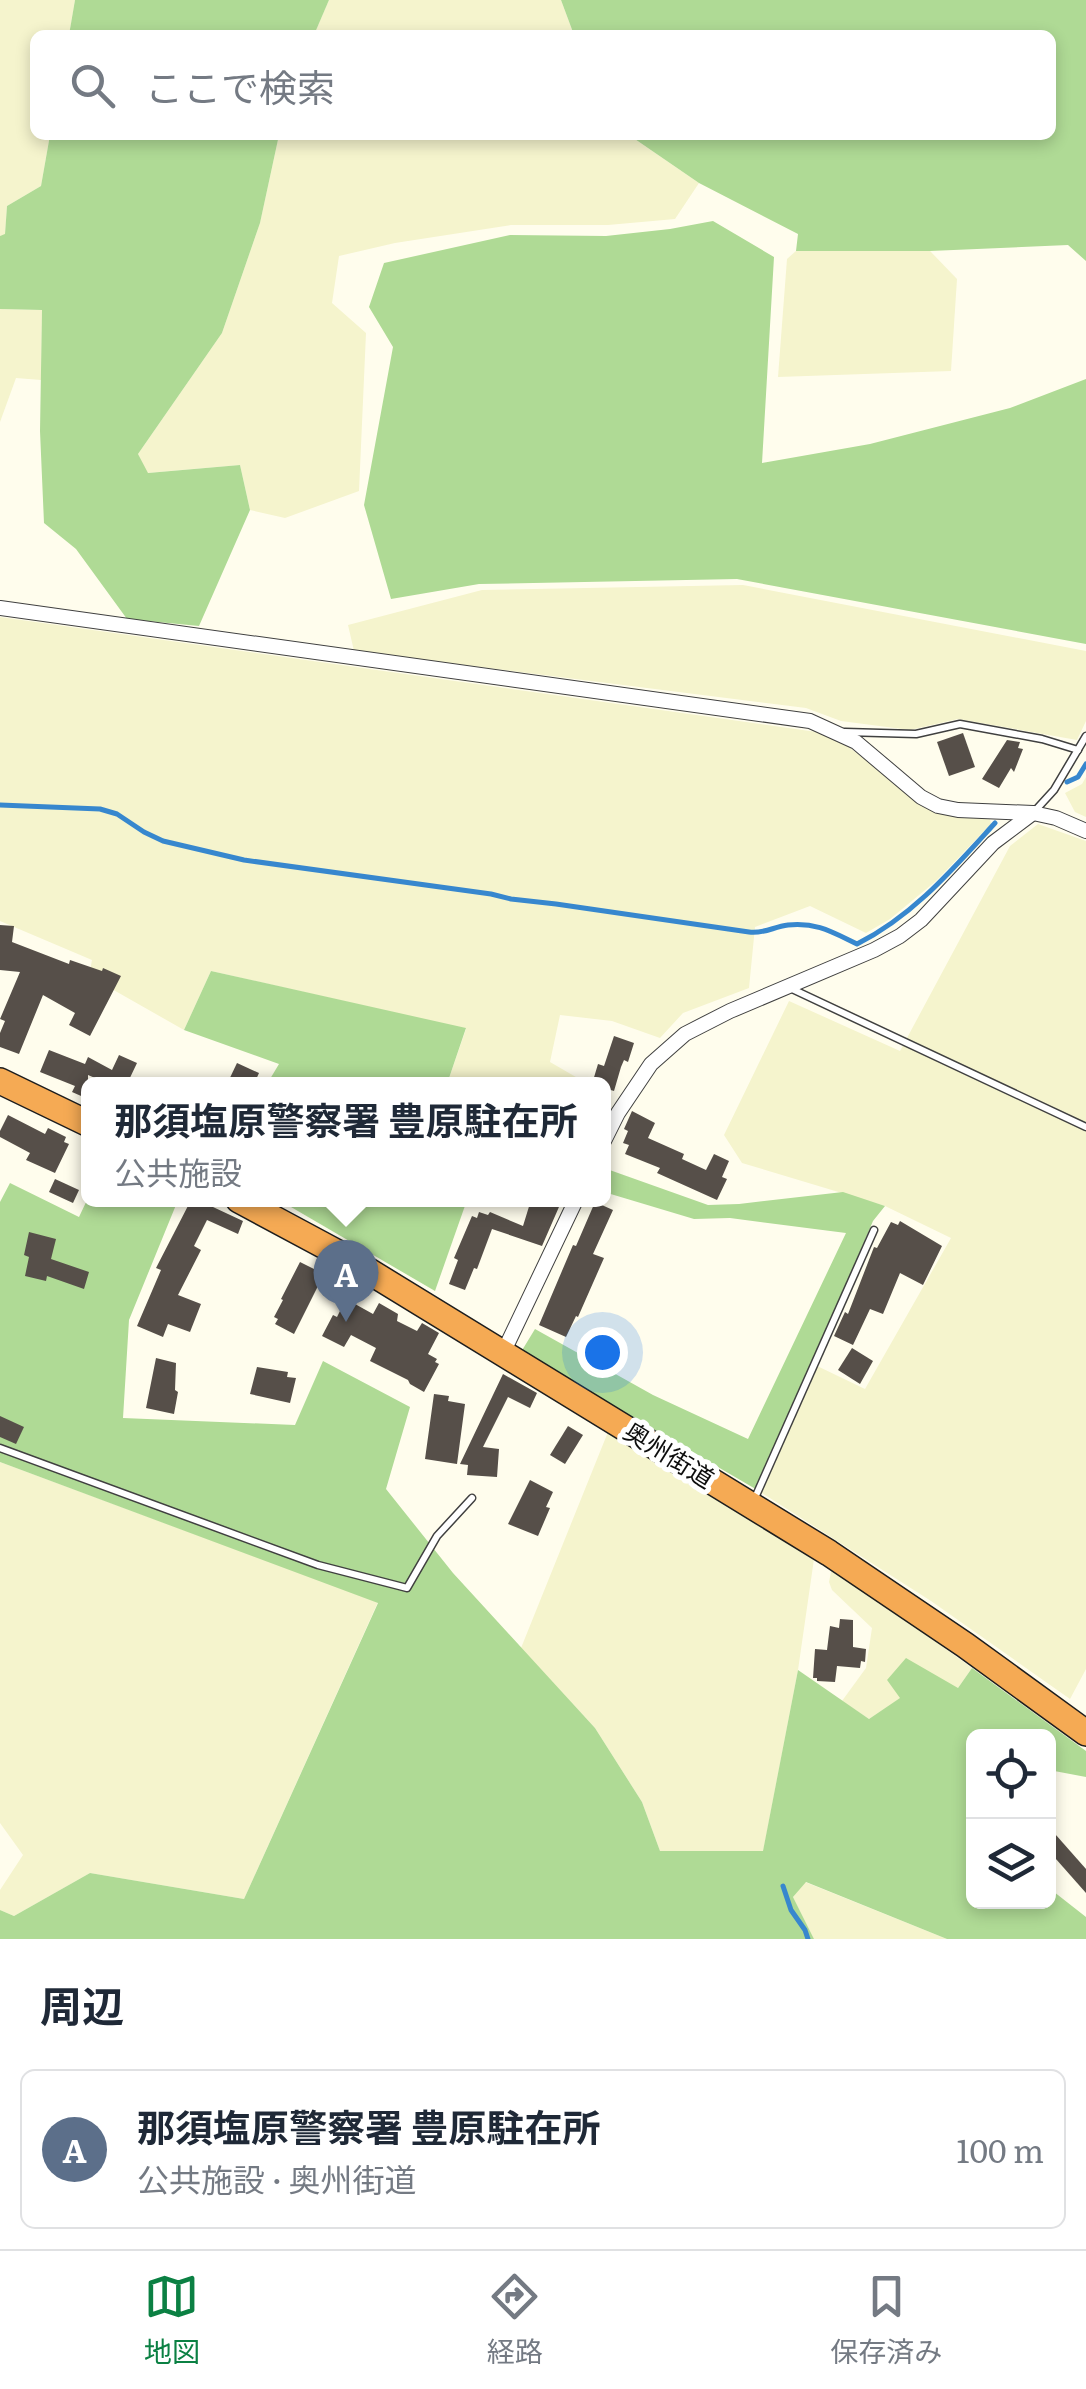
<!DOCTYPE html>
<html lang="ja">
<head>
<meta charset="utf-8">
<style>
  :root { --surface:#fff; --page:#f2f2f3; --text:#1f2937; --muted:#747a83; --line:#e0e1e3; --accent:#0b8043 }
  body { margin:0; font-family:Literata,"Noto Sans JP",serif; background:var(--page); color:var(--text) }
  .controls { position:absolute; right:30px; bottom:30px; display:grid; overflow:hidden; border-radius:15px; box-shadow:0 5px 15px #0003 }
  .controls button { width:90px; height:90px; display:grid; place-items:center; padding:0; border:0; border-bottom:2px solid var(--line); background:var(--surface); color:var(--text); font:50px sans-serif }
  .you { position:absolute; left:602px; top:1352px; width:35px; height:35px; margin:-25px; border:8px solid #fff; border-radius:50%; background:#1a73e8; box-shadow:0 0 0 15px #1a73e833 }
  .badge { display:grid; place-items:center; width:65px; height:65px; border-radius:50%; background:var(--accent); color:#fff; font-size:32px; font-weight:700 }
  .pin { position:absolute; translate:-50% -82px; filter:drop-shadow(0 2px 5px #0008) }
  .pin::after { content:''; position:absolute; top:52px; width:35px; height:30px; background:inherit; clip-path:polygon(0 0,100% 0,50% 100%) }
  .popup { position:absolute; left:81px; top:1077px; width:530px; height:130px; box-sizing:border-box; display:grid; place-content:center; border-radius:15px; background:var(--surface); filter:drop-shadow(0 2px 8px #0005); font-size:32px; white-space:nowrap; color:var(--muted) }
  .popup b { font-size:38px; color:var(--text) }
  .popup::after { content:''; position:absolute; left:50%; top:100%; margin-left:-20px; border:20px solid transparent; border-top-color:var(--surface) }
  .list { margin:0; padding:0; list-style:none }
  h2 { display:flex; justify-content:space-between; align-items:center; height:130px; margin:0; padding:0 40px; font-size:42px }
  h2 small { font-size:32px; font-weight:400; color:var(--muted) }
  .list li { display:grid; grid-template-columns:65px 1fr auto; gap:30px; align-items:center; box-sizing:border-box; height:160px; margin:0 20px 20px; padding:0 20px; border:2px solid var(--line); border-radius:15px }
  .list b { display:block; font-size:38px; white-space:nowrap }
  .list p { margin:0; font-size:32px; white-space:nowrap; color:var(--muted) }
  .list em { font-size:32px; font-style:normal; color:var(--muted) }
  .icon { flex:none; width:55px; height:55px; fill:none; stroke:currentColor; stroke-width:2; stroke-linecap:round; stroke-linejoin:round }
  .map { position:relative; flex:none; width:1086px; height:1939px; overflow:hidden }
  .search { position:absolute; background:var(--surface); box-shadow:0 5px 15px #0003; left:30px; right:30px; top:30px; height:110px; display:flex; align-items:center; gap:25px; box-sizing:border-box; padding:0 35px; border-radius:15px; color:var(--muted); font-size:38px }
  .sheet { height:310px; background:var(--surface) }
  nav { display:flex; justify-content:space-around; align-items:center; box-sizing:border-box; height:140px; border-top:2px solid var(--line); background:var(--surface); font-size:28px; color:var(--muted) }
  nav a { display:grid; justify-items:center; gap:5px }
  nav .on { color:var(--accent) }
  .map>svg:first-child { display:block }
  .farmland { fill:#f5f4cd }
  .forest { fill:#afda95 }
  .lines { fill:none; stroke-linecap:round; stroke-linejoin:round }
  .stream { stroke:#3787ce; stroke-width:5 }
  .building { fill:#564f49 }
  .lane-casing { stroke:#404040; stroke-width:9 }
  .street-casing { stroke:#404040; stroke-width:16 }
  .highway-casing { stroke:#1e1e1e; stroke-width:28 }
  .lane { stroke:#fff; stroke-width:6 }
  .street { stroke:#fff; stroke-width:14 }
  .highway { stroke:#f5aa54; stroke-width:25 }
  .labels { text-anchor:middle; stroke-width:10; stroke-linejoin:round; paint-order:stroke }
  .street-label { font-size:25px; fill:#0d0d0d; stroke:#fff }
</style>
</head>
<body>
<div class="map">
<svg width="1086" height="1939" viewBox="0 0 1086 1939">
  <rect width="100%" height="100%" fill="#fffded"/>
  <!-- farmland -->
  <g class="farmland">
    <polygon points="0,0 75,0 69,35 35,35 35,135 50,135 41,186 7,206 5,235 0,236"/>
    <polygon points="329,0 561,0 574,35 314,35"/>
    <polygon points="279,135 629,135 699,183 675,219 608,225 511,225 395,243 339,256 332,303 366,333 359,491 285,518 250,510 240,465 147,473 138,454 222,333 260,223"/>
    <polygon points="796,251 930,251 957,279 951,371 778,377 787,259"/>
    <polygon points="0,309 42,310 41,380 16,378 0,422"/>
    <polygon points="743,585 1086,651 1086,721 1077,740 958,719 910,730 841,721 806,708 354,651 348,625 482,590"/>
    <polygon points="0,617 831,734 932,809 990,819 991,824 936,881 890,919 866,933 810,906 755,927 749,988 683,1013 660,1038 612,1021 560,1015 550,1062 588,1084 447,1084 466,1029 211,971 184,1030 89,976 92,960 0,921"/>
    <polygon points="1086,777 1086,817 1075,812 1065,793 1082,784"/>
    <polygon points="1038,824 1086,841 1086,1669 1070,1699 931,1601 759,1491 813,1364 865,1389 951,1238 885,1206 742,1163 724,1135 789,1001 900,1051 1010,846"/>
    <polygon points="608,1432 814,1559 798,1670 763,1852 660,1851 642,1802 595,1728 521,1648"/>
    <polygon points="0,1462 378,1602 244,1899 90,1873 14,1916 0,1910 0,1890 23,1855 0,1823"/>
    <polygon points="832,1567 972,1668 958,1688 887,1680 901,1698 869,1719 842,1701 866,1668 872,1628 832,1590 829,1582"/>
    <polygon points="805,1882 947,1939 814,1939 793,1897"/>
  </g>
  <!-- forest -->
  <g class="forest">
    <polygon points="75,0 329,0 314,35 69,35"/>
    <polygon points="561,0 1086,0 1086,261 1068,245 930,251 796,251 798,234 699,183 629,135 1051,135 1051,35 574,35"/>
    <polygon points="50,135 279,135 260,223 222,333 138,454 148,473 240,465 250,510 199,626 127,619 76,549 44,523 40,431 42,310 0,309 0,236 5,234 7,206 41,186"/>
    <polygon points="713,221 774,257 762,463 870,444 1010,408 1086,379 1086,644 737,579 479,584 391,599 364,505 393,347 369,307 384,263 510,235 606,236 670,229"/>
    <polygon points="211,971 466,1028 447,1084 267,1084 279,1064 184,1030"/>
    <polygon points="604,1168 708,1205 739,1204 843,1192 885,1206 873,1221 759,1491 521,1352 535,1329 653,1395 748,1439 846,1233 730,1218 694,1219 604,1192"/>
    <polygon points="10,1183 79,1217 88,1198 178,1200 129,1320 123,1418 295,1425 323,1361 410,1407 386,1489 453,1573 595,1728 642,1802 660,1851 763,1851 798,1670 869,1719 900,1698 887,1680 906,1658 958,1688 972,1668 1086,1751 1086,1777 1049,1770 1048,1736 974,1736 974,1902 1048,1902 1049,1888 1086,1917 1086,1939 947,1939 806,1882 793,1897 814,1939 0,1939 0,1910 14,1916 90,1873 244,1899 378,1603 0,1462 0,1202"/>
    <polygon points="279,1200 467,1200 435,1291"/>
  </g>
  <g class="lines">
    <!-- stream -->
    <g class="stream">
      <polyline points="1067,782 1078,777 1086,764"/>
      <path d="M0,805l100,4 17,5 27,18 19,9 81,19 247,34 20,5 45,5 193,28c15,2 24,-5 39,-7 28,-3 44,7 69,19 56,-28 96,-75 138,-121"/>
      <polyline points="783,1886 791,1910 805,1930 808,1939"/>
    </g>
  </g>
  <!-- building -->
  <g class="building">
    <polygon points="963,733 975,767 949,776 937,742"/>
    <polygon points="1007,740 1020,742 1018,748 1023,749 1014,772 1011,768 999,788 982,779"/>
    <polygon points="0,925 14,926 12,942 69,964 70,960 102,971 103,968 121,976 90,1036 69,1025 75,1013 43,995 19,1054 0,1047 0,1033 5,1021 0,1019 20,972 0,970"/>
    <polygon points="614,1036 634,1043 628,1062 624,1060 621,1067 614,1091 604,1088 604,1084 592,1084 598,1064 604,1066"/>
    <polygon points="49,1050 85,1064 88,1057 112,1070 119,1055 137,1063 127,1084 109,1084 88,1075 88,1099 72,1092 75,1086 40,1072"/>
    <polygon points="237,1063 259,1073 254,1084 227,1084"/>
    <polygon points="632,1111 655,1123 648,1138 684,1154 682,1159 706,1170 714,1154 729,1161 722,1177 727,1179 717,1200 657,1173 660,1168 625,1154 629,1145 623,1143 628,1131 624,1129"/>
    <polygon points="8,1115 45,1134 48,1128 66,1137 64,1142 69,1144 55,1173 26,1160 30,1153 0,1137 0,1131"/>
    <polygon points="55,1179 79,1190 73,1203 49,1192"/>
    <polygon points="191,1200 208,1200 215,1203 213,1207 243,1221 238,1234 207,1220 194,1246 201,1250 178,1295 201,1304 190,1332 168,1324 163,1337 137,1326 161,1270 156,1268"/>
    <polygon points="531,1200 562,1200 542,1246 492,1229 477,1269 474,1268 465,1290 449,1284 458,1260 454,1258 472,1216 477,1218 479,1212 488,1215 490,1212 523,1226"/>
    <polygon points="595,1202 613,1210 593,1254 604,1258 578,1317 576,1316 566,1337 539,1325 573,1245 576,1246"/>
    <polygon points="900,1221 942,1246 923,1285 900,1273 883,1314 870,1309 853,1345 834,1336 845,1312 848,1314 874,1247 877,1248 891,1222 898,1225"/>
    <polygon points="29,1232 56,1239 51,1259 89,1272 84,1289 47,1276 46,1281 25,1276 29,1257 24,1255"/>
    <polygon points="300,1262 324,1274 294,1334 275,1324 278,1319 274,1317 283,1300 281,1299"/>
    <polygon points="346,1299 373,1314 379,1303 398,1314 397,1321 417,1331 422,1323 439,1333 428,1354 437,1359 435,1362 439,1364 424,1392 410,1384 408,1380 370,1361 376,1348 351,1335 344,1347 322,1336 333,1315 337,1317"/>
    <polygon points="852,1348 873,1361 860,1384 838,1370"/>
    <polygon points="156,1358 176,1363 175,1390 178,1392 174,1414 146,1408"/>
    <polygon points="257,1367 288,1372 287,1377 296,1378 290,1403 250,1394"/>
    <polygon points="503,1374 537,1393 530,1408 508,1397 483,1447 499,1449 497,1477 467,1475 468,1465 460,1464"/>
    <polygon points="434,1394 449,1396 448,1401 465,1404 457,1464 425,1459"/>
    <polygon points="0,1416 24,1427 16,1444 0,1437"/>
    <polygon points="568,1426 583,1435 565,1464 550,1455"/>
    <polygon points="530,1480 553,1492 546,1507 550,1508 538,1536 508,1524"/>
    <polygon points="840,1619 853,1620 853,1647 866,1649 865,1662 861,1661 860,1668 837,1666 835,1682 817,1681 817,1678 813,1678 815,1649 827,1650 830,1626 839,1628"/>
    <polygon points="1048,1826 1086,1869 1086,1893 1048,1850"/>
  </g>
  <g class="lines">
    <defs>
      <g id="lane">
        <polyline points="845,732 916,734 960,724 1042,739 1078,750"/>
        <polyline points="1033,813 1054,790 1086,736"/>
        <polyline points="790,988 1086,1127"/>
        <polyline points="0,1448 318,1565 407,1588 437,1536 472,1498"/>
        <polyline points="754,1500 874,1230"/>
      </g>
      <g id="street">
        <polyline points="0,608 810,721 856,742 921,797 938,806 958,810 1033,813 1056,818 1086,831"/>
        <polyline points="604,1141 618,1113 651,1064 685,1034 730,1011 874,950 900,936 921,920 993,843 1033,813"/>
        <polyline points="503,1353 576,1200"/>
      </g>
      <g id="highway">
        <polyline points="0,1081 89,1124"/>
        <polyline points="239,1200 349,1259 829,1553 965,1645 1086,1733"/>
      </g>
    </defs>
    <!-- lane casing -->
    <use href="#lane" class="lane-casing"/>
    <!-- street casing -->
    <use href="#street" class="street-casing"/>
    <!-- highway casing -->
    <use href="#highway" class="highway-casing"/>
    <!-- lane -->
    <use href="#lane" class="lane"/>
    <!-- street -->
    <use href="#street" class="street"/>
    <!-- highway -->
    <use href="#highway" class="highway"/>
  </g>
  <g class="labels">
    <!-- street labels -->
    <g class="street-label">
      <text transform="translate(669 1455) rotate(32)" y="9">奥州街道</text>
    </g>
  </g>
</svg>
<div class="controls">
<button><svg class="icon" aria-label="locate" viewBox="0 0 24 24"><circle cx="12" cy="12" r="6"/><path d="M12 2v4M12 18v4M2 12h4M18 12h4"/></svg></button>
<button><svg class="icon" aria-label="layers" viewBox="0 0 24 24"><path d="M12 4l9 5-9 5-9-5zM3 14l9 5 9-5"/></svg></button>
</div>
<div class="you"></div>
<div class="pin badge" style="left:346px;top:1322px;background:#5c6f8a">A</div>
<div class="popup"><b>那須塩原警察署 豊原駐在所</b>公共施設</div>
<div class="search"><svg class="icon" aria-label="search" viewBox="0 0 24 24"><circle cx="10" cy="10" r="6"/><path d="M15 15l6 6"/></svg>ここで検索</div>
</div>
<section class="sheet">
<h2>周辺<small></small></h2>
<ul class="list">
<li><span class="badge" style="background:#5c6f8a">A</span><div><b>那須塩原警察署 豊原駐在所</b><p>公共施設 · 奥州街道</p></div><em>100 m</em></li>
</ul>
</section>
<nav>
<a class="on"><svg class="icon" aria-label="map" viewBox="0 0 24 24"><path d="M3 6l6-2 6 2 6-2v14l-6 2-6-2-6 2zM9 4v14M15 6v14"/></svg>地図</a>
<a><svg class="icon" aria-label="directions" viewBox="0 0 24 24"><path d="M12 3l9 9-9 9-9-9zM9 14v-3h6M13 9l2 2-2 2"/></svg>経路</a>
<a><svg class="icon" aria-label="saved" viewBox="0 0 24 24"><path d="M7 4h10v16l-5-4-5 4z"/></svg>保存済み</a>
</nav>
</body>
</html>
